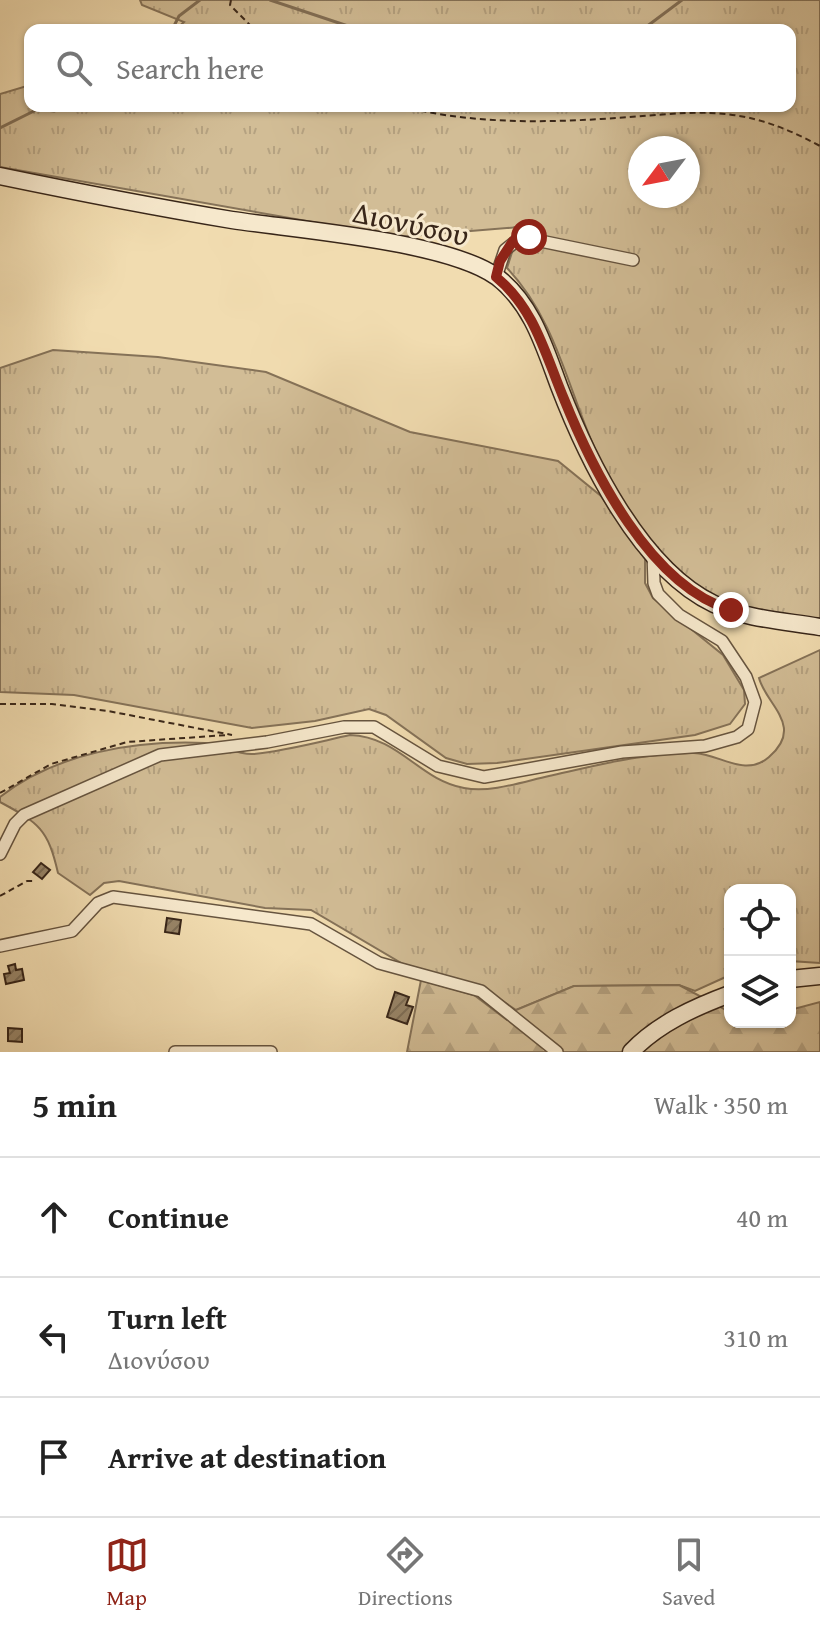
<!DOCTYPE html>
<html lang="en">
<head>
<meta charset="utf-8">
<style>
  :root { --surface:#fff; --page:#f2f2f2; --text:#222; --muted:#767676; --line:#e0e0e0; --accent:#8f2418 }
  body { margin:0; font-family:"Gentium Book Plus",serif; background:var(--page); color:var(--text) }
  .controls { position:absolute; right:24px; bottom:24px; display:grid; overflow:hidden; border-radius:16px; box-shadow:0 2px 6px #0004 }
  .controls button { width:72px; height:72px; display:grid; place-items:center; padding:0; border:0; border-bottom:2px solid var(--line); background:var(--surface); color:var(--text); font:40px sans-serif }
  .compass { position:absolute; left:628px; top:136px; width:72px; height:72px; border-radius:50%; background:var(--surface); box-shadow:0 2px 6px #0004; rotate:238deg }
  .stop { position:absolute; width:24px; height:24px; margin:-18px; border:6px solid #8f2418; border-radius:50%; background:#fff }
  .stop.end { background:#8f2418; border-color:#fff; box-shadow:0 2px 8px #0008 }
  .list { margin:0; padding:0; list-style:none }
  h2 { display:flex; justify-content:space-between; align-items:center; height:104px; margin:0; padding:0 32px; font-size:34px }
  h2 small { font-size:26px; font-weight:400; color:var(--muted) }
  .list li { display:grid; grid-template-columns:52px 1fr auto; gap:24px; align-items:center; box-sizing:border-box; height:120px; padding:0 32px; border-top:2px solid var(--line) }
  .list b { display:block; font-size:30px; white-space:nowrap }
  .list p { margin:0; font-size:26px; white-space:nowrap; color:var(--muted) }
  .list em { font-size:26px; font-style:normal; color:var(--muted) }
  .icon { flex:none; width:44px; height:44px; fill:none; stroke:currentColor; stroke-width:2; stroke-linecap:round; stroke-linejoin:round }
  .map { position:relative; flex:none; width:820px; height:1052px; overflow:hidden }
  .search { position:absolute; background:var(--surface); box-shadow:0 2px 6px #0004; left:24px; right:24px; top:24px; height:88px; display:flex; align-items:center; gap:20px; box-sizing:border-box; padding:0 28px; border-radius:16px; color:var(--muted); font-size:30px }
  .sheet { height:464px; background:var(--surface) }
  nav { display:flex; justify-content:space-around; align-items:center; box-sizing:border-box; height:112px; border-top:2px solid var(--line); background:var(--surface); font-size:22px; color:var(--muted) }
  nav a { display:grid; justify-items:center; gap:4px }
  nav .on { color:var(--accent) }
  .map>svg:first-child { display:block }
  .grass { fill:url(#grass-tufts); stroke:#857258; stroke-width:2; fill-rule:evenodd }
  .forest { fill:url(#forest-firs); stroke:#857258; stroke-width:2 }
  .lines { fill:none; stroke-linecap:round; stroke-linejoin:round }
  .stream { stroke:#816e55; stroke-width:3 }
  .building { fill:url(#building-hatch); stroke:#382619; stroke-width:2 }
  .minor-casing { stroke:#66543f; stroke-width:14 }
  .secondary-casing { stroke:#382619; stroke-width:19 }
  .path { stroke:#382619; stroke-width:2; stroke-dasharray:6 4; stroke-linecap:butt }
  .minor { stroke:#f6e8cc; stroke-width:11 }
  .secondary { stroke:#f6e8cc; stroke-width:16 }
  .route { stroke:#8f2418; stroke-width:10 }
  .labels { text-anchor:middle; stroke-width:6; stroke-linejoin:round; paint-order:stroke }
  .street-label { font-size:30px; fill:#382619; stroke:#f6e8cc }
</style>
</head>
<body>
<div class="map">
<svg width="820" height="1052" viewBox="0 0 820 1052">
  <defs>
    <pattern id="grass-tufts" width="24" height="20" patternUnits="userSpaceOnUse" patternTransform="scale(2)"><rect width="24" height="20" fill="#d2bd96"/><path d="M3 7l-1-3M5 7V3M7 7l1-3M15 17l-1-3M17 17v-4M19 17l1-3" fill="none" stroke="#b5a281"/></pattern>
    <pattern id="forest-firs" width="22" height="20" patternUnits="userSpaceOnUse" patternTransform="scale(2)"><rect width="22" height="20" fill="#d2bd96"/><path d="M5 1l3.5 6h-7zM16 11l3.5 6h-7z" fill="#b5a281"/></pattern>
    <pattern id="building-hatch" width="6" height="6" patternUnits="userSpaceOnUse" patternTransform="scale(2)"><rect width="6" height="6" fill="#988568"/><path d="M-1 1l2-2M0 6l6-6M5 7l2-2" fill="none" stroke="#7d6d55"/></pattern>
  </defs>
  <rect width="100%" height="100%" fill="#f1dcb0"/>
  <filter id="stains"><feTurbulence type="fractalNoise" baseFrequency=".0025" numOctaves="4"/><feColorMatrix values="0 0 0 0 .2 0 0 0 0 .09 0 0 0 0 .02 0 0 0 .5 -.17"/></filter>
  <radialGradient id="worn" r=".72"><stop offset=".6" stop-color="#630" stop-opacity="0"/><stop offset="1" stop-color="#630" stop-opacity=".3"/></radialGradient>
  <!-- grass -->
  <g class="grass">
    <path d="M140,0h680v621c-34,-6 -75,-8 -106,-24 -14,-7 -27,-20 -38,-30 -35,-33 -64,-77 -82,-120 -27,-62 -39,-128 -87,-179l13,-41 -122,10 -398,-70v-73l30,-9v21h760v-76h-615l9,-8 -42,-17zM640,148h48v48h-48z"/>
    <polygon points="53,350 158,357 266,372 410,432 558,461 601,496 645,559 645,583 653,598 723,655 744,690 745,704 730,724 695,735 497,763 467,764 446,758 386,715 369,709 315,721 252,728 74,695 0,692 0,368"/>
    <path d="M820,650v313l-30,-2v-71h-60v85l-35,16 -16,-6 -105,1 -58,24 -36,-24 -77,-22 -92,-54 -46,-2 -146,-27 -15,2 -14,12 -32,-22c-10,-44 -19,-50 -58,-71v-5c56,-44 135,-57 205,-54 16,1 32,12 48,11 32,-3 65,-12 97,-19 50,2 69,45 114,53 27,5 58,-6 85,-12 45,-10 98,-24 145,-23 26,1 51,25 75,4 36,-31 -3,-52 -10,-79z"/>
  </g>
  <!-- forest -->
  <polygon class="forest" points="421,980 474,995 507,1020 516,1010 574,986 679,985 730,1012 730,1022 790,1022 790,1010 820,1002 820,1052 407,1052"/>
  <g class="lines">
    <!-- stream -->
    <g class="stream">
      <polyline points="270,0 360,30"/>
      <polyline points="172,30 179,16 200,0"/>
      <polyline points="642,30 682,0"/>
      <polyline points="0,128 38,109 54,111 67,106"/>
    </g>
  </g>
  <!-- building -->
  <g class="building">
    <polygon points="41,863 50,870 42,879 33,872"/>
    <polygon points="167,918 181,920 179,934 165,932"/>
    <polygon points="15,964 16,970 22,969 24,980 6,984 4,974 10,973 8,966"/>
    <polygon points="395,992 409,997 406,1005 413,1007 407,1024 387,1017"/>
    <polygon points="8,1028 22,1029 22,1042 8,1041"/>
  </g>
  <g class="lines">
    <defs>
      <g id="minor">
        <polyline points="496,277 505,250 521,237 633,260"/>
        <polyline points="0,854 15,824 24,815 160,755 267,742 344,727 374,727 438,766 484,777 622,752 705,746 737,737 748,729 755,702 746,677 722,641 679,615 658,594 654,583 653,554"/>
        <polyline points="0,946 72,931 98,903 113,897 311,924 379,963 481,991 557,1052"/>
        <polyline points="175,1052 271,1052"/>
      </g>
      <g id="secondary">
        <path d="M0,176c77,16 155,31 232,44 66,10 215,21 265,57 35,27 47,69 62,109 28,73 81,183 155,218 32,15 71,17 106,23"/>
        <polyline points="790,979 820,976"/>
        <path d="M631,1052c26,-28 64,-45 99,-58"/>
      </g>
    </defs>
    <!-- minor casing -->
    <use href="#minor" class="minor-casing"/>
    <!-- secondary casing -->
    <use href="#secondary" class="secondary-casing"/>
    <!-- path -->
    <g class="path">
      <polyline points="231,0 230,5 255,30"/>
      <path d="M401,106c65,17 134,17 200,13 91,-5 133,-20 219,27"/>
      <polyline points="0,704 52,704 108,711 232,735"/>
      <polyline points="0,793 51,764 127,742 227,735"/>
      <polyline points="0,896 27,881 36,881"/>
    </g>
    <!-- minor -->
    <use href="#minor" class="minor"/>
    <!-- secondary -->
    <use href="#secondary" class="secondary"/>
  </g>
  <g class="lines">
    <!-- route -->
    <path class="route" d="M529,237l-16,4 -13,20 -4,16c39,32 49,77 68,122 29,72 86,187 167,211"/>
  </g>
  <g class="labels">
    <!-- street labels -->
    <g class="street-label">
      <text transform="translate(411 224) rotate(12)" y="10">Διονύσου</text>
    </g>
  </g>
  <rect width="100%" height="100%" filter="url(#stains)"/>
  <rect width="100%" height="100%" fill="url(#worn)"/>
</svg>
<div class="controls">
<button><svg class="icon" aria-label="locate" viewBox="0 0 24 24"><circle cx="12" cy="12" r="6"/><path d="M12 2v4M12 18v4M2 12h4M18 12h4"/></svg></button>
<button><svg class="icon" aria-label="layers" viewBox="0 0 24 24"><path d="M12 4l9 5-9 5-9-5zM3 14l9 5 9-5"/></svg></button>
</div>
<svg class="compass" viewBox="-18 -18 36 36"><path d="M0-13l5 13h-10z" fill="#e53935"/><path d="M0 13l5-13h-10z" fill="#767676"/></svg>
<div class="stop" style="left:529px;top:237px"></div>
<div class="stop end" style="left:731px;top:610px"></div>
<div class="search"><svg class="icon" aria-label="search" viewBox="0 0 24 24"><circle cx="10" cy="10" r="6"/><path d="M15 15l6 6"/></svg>Search here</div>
</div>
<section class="sheet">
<h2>5 min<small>Walk · 350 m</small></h2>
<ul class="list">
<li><svg class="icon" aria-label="ahead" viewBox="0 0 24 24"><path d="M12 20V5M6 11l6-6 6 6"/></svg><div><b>Continue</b></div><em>40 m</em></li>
<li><svg class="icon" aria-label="left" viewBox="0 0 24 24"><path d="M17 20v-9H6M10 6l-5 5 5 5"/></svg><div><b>Turn left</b><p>Διονύσου</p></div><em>310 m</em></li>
<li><svg class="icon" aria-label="arrive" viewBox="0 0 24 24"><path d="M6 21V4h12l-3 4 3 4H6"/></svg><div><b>Arrive at destination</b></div></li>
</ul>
</section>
<nav>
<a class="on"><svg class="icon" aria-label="map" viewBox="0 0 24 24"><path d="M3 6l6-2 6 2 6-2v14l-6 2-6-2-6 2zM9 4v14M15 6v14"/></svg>Map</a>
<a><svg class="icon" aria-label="directions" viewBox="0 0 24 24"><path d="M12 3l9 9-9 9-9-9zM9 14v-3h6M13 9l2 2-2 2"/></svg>Directions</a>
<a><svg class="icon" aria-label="saved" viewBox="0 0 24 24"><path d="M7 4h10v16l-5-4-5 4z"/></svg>Saved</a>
</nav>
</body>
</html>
